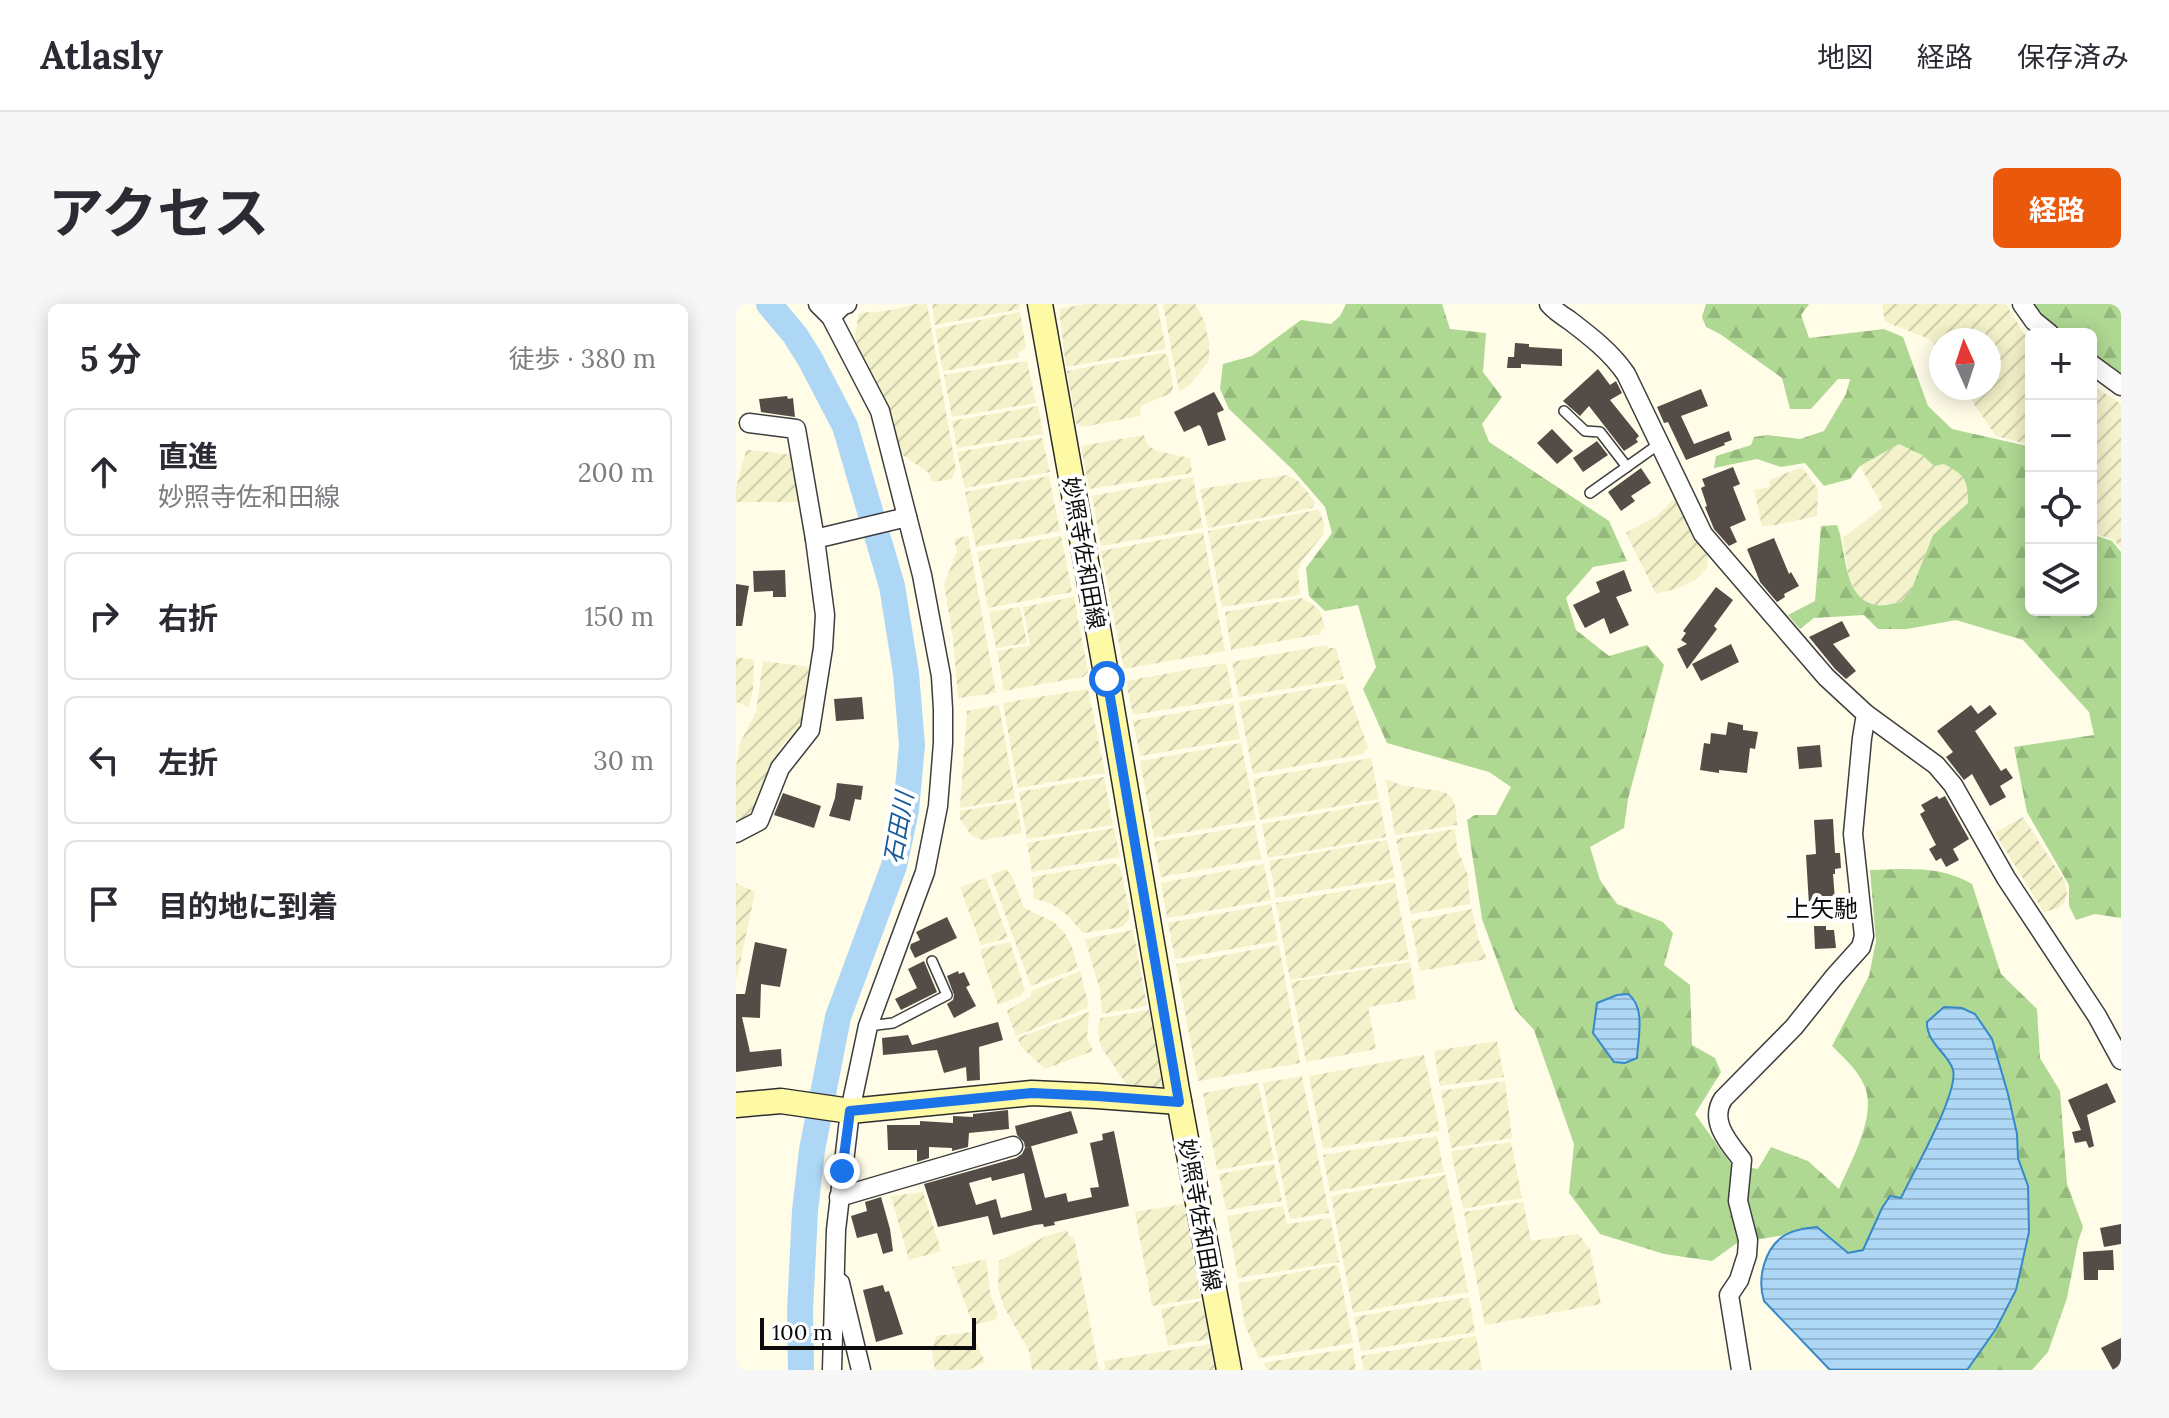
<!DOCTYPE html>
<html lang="ja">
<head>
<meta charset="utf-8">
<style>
  :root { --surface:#fff; --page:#f7f7f7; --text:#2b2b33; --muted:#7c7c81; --line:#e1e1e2; --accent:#ea580c }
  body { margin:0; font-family:Lora,"Noto Sans JP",serif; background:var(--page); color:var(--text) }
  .controls { position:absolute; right:24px; top:24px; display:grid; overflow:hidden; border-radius:12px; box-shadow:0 4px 20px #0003 }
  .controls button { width:72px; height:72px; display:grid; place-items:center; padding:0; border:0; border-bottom:2px solid var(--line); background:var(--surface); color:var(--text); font:40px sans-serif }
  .compass { position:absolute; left:1193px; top:24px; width:72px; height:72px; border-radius:50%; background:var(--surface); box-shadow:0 4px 20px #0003; rotate:357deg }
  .scale { position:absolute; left:24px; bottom:20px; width:216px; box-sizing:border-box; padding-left:8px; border:4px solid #0b0b0b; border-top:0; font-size:22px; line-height:28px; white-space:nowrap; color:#0b0b0b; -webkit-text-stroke:6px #fff; paint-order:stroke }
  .stop { position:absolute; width:24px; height:24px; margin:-18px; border:6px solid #1a73e8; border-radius:50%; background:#fff }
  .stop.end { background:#1a73e8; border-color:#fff; box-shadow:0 2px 8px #0008 }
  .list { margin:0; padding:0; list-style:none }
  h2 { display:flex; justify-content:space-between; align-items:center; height:104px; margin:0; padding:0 32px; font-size:34px }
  h2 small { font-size:26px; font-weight:400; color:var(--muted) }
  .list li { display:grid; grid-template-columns:52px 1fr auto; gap:24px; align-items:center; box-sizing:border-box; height:128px; margin:0 16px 16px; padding:0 16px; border:2px solid var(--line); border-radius:12px }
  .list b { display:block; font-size:30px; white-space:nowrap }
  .list p { margin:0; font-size:26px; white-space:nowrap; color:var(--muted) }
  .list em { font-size:26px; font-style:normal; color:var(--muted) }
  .icon { flex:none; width:44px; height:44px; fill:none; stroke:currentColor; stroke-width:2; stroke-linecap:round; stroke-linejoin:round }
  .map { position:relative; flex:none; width:1385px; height:1066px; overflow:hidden; border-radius:12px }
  header { display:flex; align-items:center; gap:48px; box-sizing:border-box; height:112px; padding:0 40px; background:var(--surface); border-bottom:2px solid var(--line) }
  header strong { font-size:38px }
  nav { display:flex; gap:44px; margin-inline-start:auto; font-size:28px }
  .intro { display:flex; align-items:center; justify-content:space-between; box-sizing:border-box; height:192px; padding:0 48px }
  h1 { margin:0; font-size:56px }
  .button { padding:20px 36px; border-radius:12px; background:var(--accent); color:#fff; font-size:28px; font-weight:700 }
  main { display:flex; gap:48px; padding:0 48px }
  aside { flex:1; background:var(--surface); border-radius:12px; box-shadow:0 4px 20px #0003 }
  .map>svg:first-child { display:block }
  .farmland { fill:url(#farmland-furrows) }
  .forest { fill:url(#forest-firs); fill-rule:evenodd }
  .water { fill:url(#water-rules); stroke:#3688cb; stroke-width:2 }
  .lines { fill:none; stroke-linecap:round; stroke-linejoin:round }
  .river { stroke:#aed7f5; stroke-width:26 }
  .building { fill:#534c47; fill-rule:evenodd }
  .lane-casing { stroke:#3e3e3e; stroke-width:12 }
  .street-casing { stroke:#3e3e3e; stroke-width:21 }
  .secondary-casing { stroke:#2d2d2d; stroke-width:27 }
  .lane { stroke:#fff; stroke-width:9 }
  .street { stroke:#fff; stroke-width:18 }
  .secondary { stroke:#fef9a4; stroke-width:24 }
  .route { stroke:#1a73e8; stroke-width:10 }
  .labels { text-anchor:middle; stroke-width:8; stroke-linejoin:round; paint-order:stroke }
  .street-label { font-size:22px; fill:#0b0b0b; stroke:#fff }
  .water-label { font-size:24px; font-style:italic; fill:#165a9a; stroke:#fff }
  .neighbourhood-label { font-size:24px; fill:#0b0b0b; stroke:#fff }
</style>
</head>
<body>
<header>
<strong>Atlasly</strong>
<nav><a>地図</a><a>経路</a><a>保存済み</a></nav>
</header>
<div class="intro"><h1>アクセス</h1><a class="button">経路</a></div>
<main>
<aside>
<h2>5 分<small>徒歩 · 380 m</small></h2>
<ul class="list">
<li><svg class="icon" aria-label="ahead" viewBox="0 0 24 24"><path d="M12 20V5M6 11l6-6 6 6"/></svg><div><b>直進</b><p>妙照寺佐和田線</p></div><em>200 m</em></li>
<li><svg class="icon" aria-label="right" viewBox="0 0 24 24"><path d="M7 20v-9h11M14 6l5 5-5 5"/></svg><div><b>右折</b></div><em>150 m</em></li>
<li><svg class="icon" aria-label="left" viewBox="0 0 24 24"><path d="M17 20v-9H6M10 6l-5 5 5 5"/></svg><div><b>左折</b></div><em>30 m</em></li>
<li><svg class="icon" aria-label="arrive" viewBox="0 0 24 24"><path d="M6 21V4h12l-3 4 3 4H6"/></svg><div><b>目的地に到着</b></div></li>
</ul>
</aside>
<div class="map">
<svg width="1385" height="1066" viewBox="0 0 1385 1066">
  <defs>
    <pattern id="farmland-furrows" width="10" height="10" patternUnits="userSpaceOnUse" patternTransform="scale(2)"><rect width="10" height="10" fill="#f3f2ca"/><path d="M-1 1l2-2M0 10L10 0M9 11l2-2" fill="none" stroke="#cfceac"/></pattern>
    <pattern id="forest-firs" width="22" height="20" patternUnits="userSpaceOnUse" patternTransform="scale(2)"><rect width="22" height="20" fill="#afd893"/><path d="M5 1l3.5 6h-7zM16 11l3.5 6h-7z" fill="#95b87d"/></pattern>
    <pattern id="water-rules" width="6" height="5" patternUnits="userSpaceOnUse" patternTransform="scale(2)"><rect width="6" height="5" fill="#aed7f5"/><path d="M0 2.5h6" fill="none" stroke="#94b7d1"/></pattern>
  </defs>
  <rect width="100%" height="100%" fill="#fffce8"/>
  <!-- farmland -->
  <g class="farmland">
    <polygon points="180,0 191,0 220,165 216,175 196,178 193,169 165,150 153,104 121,40 119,32 123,9 150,7"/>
    <polygon points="196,0 284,0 284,5 199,21"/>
    <polygon points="349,0 421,0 430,45 330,63 323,5"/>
    <polygon points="427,0 459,0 468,16 473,38 473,57 454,81 443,87"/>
    <polygon points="1146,0 1270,0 1295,41 1295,144 1292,140 1260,132 1227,84 1253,84 1253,36 1205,36 1205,51 1194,35 1149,18"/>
    <polygon points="284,8 290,44 282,49 283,54 207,67 199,25"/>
    <polygon points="427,49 432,52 437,84 435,89 405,102 404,112 347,123 340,119 331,67"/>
    <polygon points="291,57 300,99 216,113 208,71"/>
    <polygon points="1355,80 1385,100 1385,244 1377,235 1355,229"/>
    <polygon points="302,102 307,130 221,144 216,117"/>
    <polygon points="408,131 412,142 421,147 454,154 456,169 353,185 345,142"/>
    <polygon points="306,134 314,168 229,184 221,148"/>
    <polygon points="1163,140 1186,151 1198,162 1208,160 1225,169 1232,183 1232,199 1197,231 1176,284 1165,298 1141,302 1122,293 1112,271 1107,234 1147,203 1124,162"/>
    <polygon points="14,146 57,151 63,198 0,198 0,184 10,147"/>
    <polygon points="1066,163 1082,185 1081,212 1040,221 1026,222 1018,186 1034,183 1033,176"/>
    <polygon points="551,171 561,176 574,191 579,199 576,204 472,224 464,185"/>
    <polygon points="313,172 324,227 240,243 229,188"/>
    <polygon points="457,173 467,224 365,242 356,192"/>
    <polygon points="940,193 957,230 972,252 971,264 960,276 942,284 920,290 890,229 921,212"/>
    <polygon points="581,206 584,208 588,219 587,231 566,256 562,267 564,291 486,303 472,227"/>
    <polygon points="467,228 489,347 388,365 365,247"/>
    <polygon points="232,232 260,389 222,394 217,334 208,280 221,248 218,235"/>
    <polygon points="325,232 336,288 252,304 241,248"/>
    <polygon points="338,293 352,368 347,373 268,387 261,347 294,341 287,303"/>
    <polygon points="565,294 575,299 584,307 589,324 585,326 585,330 495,346 489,308"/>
    <polygon points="284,303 291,339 260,344 253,308"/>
    <polygon points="591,341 593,344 600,344 608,375 503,393 496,358"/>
    <polygon points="0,353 18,356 17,385 13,403 0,398"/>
    <polygon points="27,357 73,363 66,416 60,428 44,444 17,508 9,516 0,518 0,463 4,439 20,408"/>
    <polygon points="490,359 497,394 397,411 390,377"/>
    <polygon points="609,379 632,443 627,450 517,470 503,398"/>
    <polygon points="352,385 369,469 282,484 267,399"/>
    <polygon points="497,399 504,435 404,452 397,417"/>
    <polygon points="263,401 279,495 224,504 231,407"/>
    <polygon points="505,439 520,516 418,534 404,457"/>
    <polygon points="635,454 643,495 524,516 517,475"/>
    <polygon points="368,473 377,521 291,535 283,488"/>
    <polygon points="650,475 665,481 709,488 717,495 720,506 721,521 659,531"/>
    <polygon points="280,498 286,529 247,536 235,531 224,515 224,507"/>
    <polygon points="644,498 650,533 532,554 526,520"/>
    <polygon points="1287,513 1328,576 1331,589 1328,599 1322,604 1308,608 1259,529"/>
    <polygon points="519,521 525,555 425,573 418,538"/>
    <polygon points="378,524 384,553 296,568 291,539"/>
    <polygon points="719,525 721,545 732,571 734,600 675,610 660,535"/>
    <polygon points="651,536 659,574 540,594 533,557"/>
    <polygon points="378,559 384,563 393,605 393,615 386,623 347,629 332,612 317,601 298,594 296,573"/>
    <polygon points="528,560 535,596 431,614 425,579"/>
    <polygon points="270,565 276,572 288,604 318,618 328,628 336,643 342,664 295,682 255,571"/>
    <polygon points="250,574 272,634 245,641 224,583"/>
    <polygon points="659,578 673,655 554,676 540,599"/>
    <polygon points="0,579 19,588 1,674 0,674"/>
    <polygon points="535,600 542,637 439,655 432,619"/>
    <polygon points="736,605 742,634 751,655 684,667 675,617"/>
    <polygon points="397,626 411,702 366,710 364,686 349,635"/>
    <polygon points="274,638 289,686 284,692 262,701 245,650 245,645"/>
    <polygon points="543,641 564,759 462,777 440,660"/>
    <polygon points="674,658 680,695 632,703 640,745 570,758 555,678"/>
    <polygon points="344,667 352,699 351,704 280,732 271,707 294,693 296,687"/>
    <polygon points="413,706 424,763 426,784 391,781 369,749 364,740 362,723 365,714"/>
    <polygon points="353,708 351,734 357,747 309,765 287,745 281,734"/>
    <polygon points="761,737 768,773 704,782 698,747"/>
    <polygon points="688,751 704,827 587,845 573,772"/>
    <polygon points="566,772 593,909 554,915 527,779"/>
    <polygon points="769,777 776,834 715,844 705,787"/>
    <polygon points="522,779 538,856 481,866 467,789"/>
    <polygon points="701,832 708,868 594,888 587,851"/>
    <polygon points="775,838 786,894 727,905 715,847"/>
    <polygon points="538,860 546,897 490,906 483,870"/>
    <polygon points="710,871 732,988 617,1009 595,892"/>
    <polygon points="187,888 205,947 173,956 155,892"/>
    <polygon points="787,898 795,937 842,930 854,945 865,1000 749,1021 728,908"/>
    <polygon points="448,900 465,994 416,1002 399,908"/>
    <polygon points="547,902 551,920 594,914 603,958 502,974 491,912"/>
    <polygon points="331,926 333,932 338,933 363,1066 296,1066 293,1047 268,1003 262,984 263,957 310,932"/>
    <polygon points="250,955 254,989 262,1011 259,1016 237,1021 216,963"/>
    <polygon points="602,961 617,1039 523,1054 509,1021 502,979"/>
    <polygon points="733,993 739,1028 625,1047 618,1013"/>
    <polygon points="466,997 473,1035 432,1042 425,1005"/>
    <polygon points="235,1028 249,1058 232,1066 199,1066 196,1047 200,1032"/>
    <polygon points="740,1032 746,1066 628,1066 625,1052"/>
    <polygon points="474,1040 479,1066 369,1066 368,1057"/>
    <polygon points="617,1044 620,1066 532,1066 527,1059"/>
  </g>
  <!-- forest -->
  <g class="forest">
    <path d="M610,0h96l8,25 36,4 -3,39 19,25 -20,27 7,18 120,79 18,40 -34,6 -27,31 10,32 33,26 38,-11 17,20 -36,134 -4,29 -34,19 10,33 17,24 46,18 10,11 -9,32 26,20 2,60 23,13 6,14 -26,42 36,50 27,5 13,-22 37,14 31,28c12,-28 39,-75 25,-104 -7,-16 -20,-27 -32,-39l37,-70 7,-35 -6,-71c35,-1 70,-5 102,14l29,90 36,35 3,49 20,33 7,93 16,43 -5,15 -11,56 -19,54 -16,18h-65l29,-41 20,-39 12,-104 -10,-28 -1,-24 -90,-103c6,9 25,31 26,41 4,27 -39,99 -52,126l-11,-2 -8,12 -19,42 -15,3 -31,-26 -32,8 -48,8 -25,18 -48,-7 -64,-20 -31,-41 5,-49 -40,-114 -19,-21 -33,-90 -15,-99 8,-5h21l15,-28 -22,-15 -102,-29 -24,-54 13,-22 -18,-62 -33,6 -16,-15 -3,-28 26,-35 -7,-26 -32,-37 -64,-61 -9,-20 3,-25 29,-8 49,-36 30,4 9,-8zM899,695l3,9 -1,50 -23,4 -21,-29z"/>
    <path d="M970,0h103l-8,11 8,23 75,-9 19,8 25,69 24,23 75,17 4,8v156h60v-76l21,7 9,11v366l-26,-4 -19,6 -7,-14v-21l-42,-73 -13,-65 80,-12 -5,-23 -66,-72 -67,-20 -49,9h-29l-14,-14 -50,3 -14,11 -12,-14 27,-14 6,-75 16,-1c10,25 5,73 39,80 7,2 17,-2 25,-3l11,-14 21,-53 35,-32c0,-23 -3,-28 -24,-39l-10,2 -12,-11 -23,-11 -39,22 -10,13 -26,7 -19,-23 -24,4 -24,-8 -43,9 2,-12 35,-11 3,-8 13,-2 33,4 24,-8 22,-37 4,-15h-12l-27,30h-21l-8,-31 -62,-44 -14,-7 -4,-10z"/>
    <polygon points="1297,0 1385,0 1385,71 1355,49 1355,30 1330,30 1303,9"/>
  </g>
  <!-- water -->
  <g class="water">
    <path d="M892,690c18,12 10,45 9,64l-12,5 -11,-1 -21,-29 4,-30 20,-8z"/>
    <path d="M1208,703l18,1 13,6 17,25 16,55 9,40 1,24 10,28 1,46 -13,58 -20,39 -29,41h-137l-66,-69c-7,-22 0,-53 21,-66 8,-5 22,-7 32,-8l31,26 15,-3 19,-42 8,-12 11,2c11,-24 58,-105 52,-128 -4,-16 -27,-27 -26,-48z"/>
  </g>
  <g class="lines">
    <!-- river -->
    <polyline class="river" points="33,0 59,31 74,55 109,122 156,282 170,369 176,441 170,506 158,562 102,713 76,846 69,907 64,1007 65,1066"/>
  </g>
  <!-- building -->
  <g class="building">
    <polygon points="779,39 793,40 793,43 826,45 826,62 785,60 785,64 771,64 772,53 778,53"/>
    <polygon points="862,65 874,81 880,77 886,89 874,96 903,132 900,135 902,138 888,147 853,102 844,112 827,97"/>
    <polygon points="965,85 972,102 945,112 958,140 993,127 996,136 988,139 989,141 950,156 932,118 928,119 921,103"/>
    <polygon points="478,88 488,106 481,109 490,136 472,142 465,123 463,121 448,128 438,108"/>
    <polygon points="51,92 52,95 57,94 59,113 25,108 23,95"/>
    <polygon points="816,125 837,147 821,160 801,139"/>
    <polygon points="861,137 872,151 847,168 837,154"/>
    <polygon points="997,163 1004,180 997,183 1010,216 994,223 1001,238 993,242 978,225 969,203 971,202 965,184 969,182 966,175"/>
    <polygon points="905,164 915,179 895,192 899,197 885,207 872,188"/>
    <polygon points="1038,234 1053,270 1055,268 1063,282 1048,290 1049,293 1041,298 1024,278 1011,245"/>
    <polygon points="49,266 50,293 37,293 37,287 18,288 17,267"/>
    <polygon points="888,266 896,287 880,293 893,321 874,330 868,314 849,324 837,301 864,288 860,278"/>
    <polygon points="0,280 13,282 6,322 0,322"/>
    <polygon points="980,283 997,296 978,322 981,325 951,365 941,345 951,340 945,336 950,329 947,327"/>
    <polygon points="1106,317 1114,332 1097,340 1120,367 1110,375 1099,365 1073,333"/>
    <polygon points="995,340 1003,358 965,377 956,360"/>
    <polygon points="126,393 128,415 100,417 98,395"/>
    <polygon points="1235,401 1242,410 1254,401 1261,410 1239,427 1265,467 1270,464 1277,474 1264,482 1270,493 1254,502 1236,470 1228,476 1210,453 1217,448 1201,427"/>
    <polygon points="992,418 1007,421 1007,426 1022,428 1019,445 1014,444 1011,469 983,466 983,469 964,466 968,439 974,440 975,429 990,431"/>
    <polygon points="1084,441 1086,463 1063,465 1061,443"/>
    <polygon points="101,479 127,482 125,496 119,495 114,517 93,512 99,494"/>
    <polygon points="47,489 85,502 78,524 38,511"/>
    <polygon points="1201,492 1203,495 1209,492 1233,535 1217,545 1223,556 1210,563 1205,554 1200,557 1193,545 1200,541 1184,510 1189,507 1185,501"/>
    <polygon points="1097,515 1099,549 1104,549 1105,564 1099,565 1099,570 1097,570 1099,596 1093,596 1093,599 1073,601 1070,551 1080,550 1078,516"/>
    <polygon points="211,613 221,634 179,654 174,644 175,640 184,636 180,628"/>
    <polygon points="1078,622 1090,622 1090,626 1098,626 1100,644 1079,645"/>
    <polygon points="19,638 51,645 44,683 25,680 24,714 6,713 14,748 45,745 46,762 0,768 0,690 9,690"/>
    <polygon points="188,657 201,688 165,706 159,695 181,684 172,665"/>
    <polygon points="222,667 223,670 228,668 234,681 230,683 240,702 218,714 211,700 217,696 218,691 211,672"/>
    <polygon points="262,718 267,736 243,743 244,776 231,777 230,763 208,769 201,746 147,751 146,734 172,731 176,741"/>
    <polygon points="1371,779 1380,798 1351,811 1358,842 1353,844 1350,837 1339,839 1336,828 1345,826 1332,796"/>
    <polygon points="272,806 273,825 233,829 232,843 216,847 216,844 193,843 193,854 181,858 181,846 152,846 151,821 184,821 184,817 217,819 217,812 237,813 237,810"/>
    <polygon points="335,807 342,829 289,844 288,838 281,831 279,822"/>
    <path d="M378,827l15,75 -75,16 1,3 -11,2 -1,-3 -8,1 -42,10 -5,-19 -50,11 -14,-43 92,-26 6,-4 3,-6 6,-2 14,52 21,-5 2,9 24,-5 -2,-9 9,-1 -9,-44 13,-3 -1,-6zM288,869l8,37 -31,8 -5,-19 -20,6 -7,-22 22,-6 1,4z"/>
    <polygon points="145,893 154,925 157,947 147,950 141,929 121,934 115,912 131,907 129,898"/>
    <polygon points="1385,920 1385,940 1368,943 1364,924"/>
    <polygon points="1377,946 1378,966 1362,966 1362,976 1348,976 1347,948"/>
    <polygon points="147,981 149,988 153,987 167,1030 140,1038 127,986"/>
    <polygon points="1385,1034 1385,1066 1377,1066 1365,1044"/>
  </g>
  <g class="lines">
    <defs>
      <g id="lane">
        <polyline points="828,107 849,127 864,128 891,163"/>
        <polyline points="854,189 923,140"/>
        <polyline points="132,722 157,719 211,691 196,657"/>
      </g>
      <g id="street">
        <polyline points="82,0 95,13 144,107 186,271 205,372 207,405 207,439 202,502 189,568 132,722 114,807 100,926 96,1066"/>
        <path d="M813,0c6,7 12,11 20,16 21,16 42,32 57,54l77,160 123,143 40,37 70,51 17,20 53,93 91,138 24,44"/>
        <polyline points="1286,0 1298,17 1314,30"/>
        <polyline points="95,13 107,1 111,0"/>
        <polyline points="1355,60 1385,82"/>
        <polyline points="79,235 171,213"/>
        <polyline points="0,529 23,517 44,464 74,426 87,344 89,311 79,235 60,125 13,119"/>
        <polyline points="103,893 277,842"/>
        <polyline points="104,979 125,1066"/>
        <path d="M1005,1066l-12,-75 10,-15 8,-25 1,-15 -10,-39 4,-41c-14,-18 -33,-39 -19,-61l71,-72 40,-50 27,-30 3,-11 -11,-102 9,-96 4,-24"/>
      </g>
      <g id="secondary">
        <polyline points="304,0 371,375 441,786 493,1066"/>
        <polyline points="0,801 45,797 114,807 296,789 361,792 443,798"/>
      </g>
    </defs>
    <!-- lane casing -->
    <use href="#lane" class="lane-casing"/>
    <!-- street casing -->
    <use href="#street" class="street-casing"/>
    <!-- secondary casing -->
    <use href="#secondary" class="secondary-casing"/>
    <!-- lane -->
    <use href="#lane" class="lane"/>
    <!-- street -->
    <use href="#street" class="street"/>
    <!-- secondary -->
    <use href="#secondary" class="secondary"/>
  </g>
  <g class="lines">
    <!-- route -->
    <polyline class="route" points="106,867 114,807 296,789 361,792 443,798 371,375"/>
  </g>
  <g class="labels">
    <!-- street labels -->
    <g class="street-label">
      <text transform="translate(348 249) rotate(80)" y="8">妙照寺佐和田線</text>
      <text transform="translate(464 911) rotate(80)" y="8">妙照寺佐和田線</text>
    </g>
    <!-- water labels -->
    <g class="water-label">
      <text transform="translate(163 524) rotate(-80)" y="8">石田川</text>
    </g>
    <!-- neighbourhood labels -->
    <g class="neighbourhood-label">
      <text x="1086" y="613">上矢馳</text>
    </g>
  </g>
</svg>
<div class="controls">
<button>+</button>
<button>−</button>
<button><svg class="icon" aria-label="locate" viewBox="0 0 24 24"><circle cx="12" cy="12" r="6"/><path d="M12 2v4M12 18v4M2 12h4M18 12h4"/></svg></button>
<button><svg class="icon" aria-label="layers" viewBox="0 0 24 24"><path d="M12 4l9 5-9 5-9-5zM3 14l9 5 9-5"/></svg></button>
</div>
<svg class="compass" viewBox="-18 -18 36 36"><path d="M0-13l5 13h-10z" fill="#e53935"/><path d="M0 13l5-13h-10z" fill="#7c7c81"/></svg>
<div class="scale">100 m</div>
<div class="stop" style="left:371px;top:375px"></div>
<div class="stop end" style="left:106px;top:867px"></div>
</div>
</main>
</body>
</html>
